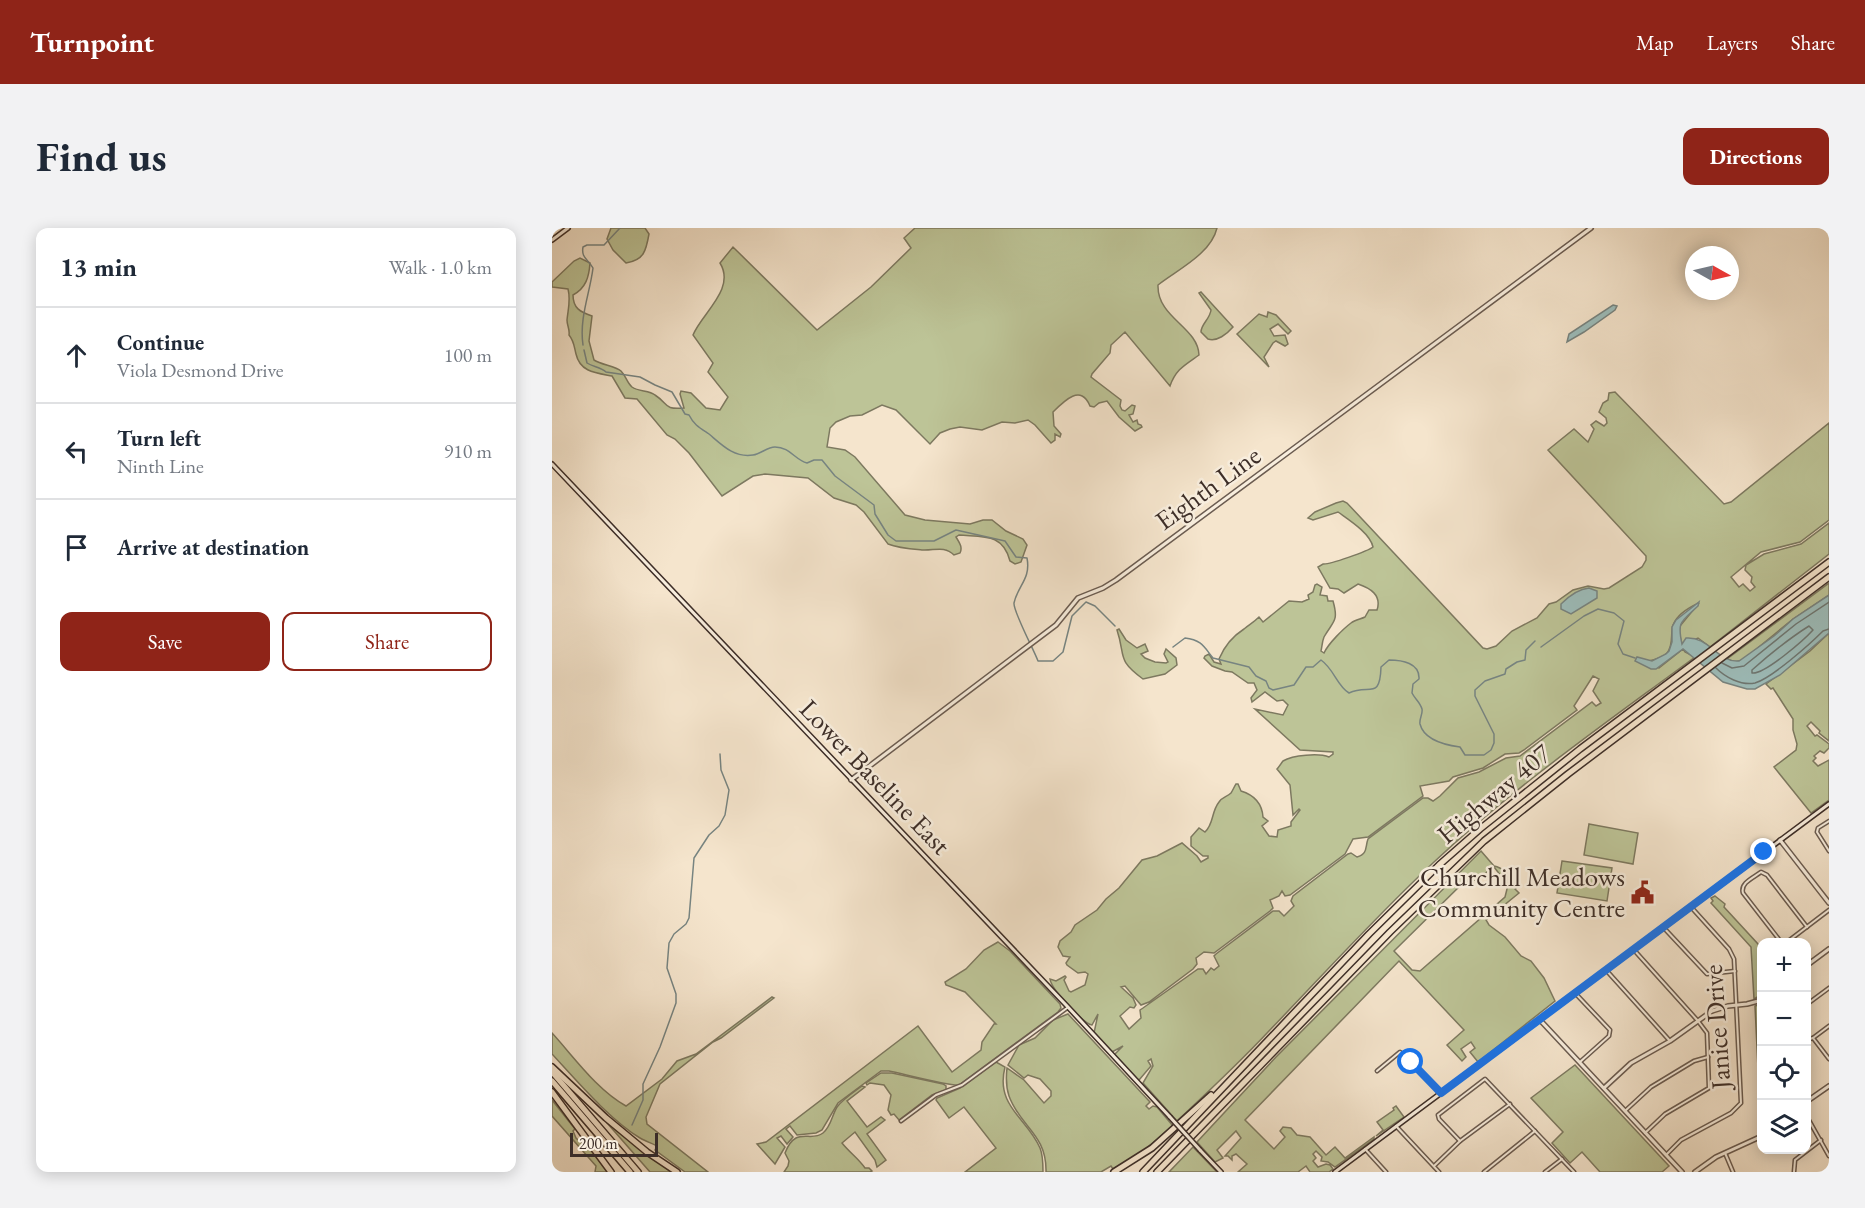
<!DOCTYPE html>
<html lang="en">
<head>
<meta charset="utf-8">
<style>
  :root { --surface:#fff; --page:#f2f2f3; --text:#1f2937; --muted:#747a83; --line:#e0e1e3; --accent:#8f2418 }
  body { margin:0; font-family:"EB Garamond",serif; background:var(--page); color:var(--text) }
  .controls { position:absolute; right:18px; bottom:18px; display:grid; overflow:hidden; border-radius:12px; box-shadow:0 3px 15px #0003 }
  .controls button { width:54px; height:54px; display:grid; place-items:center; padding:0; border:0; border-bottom:2px solid var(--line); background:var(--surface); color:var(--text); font:30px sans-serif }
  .compass { position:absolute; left:1133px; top:18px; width:54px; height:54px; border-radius:50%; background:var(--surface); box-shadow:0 3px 15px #0003; rotate:98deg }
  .scale { position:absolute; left:18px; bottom:15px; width:88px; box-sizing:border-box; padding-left:6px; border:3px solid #3d2e28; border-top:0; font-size:16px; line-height:21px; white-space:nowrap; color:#3d2e28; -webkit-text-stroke:4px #f8eede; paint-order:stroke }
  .stop { position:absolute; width:18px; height:18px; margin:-14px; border:4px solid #1a73e8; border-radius:50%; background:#fff }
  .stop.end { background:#1a73e8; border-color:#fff; box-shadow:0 2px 6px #0008 }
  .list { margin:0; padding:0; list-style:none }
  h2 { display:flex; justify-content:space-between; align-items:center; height:78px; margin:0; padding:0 24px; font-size:26px }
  h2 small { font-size:20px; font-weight:400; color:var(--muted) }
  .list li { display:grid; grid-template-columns:39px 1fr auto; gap:18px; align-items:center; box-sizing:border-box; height:96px; padding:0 24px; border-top:2px solid var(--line) }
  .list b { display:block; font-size:22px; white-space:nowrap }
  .list p { margin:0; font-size:20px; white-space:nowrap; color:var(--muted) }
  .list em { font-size:20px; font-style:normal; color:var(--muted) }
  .actions { display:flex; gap:12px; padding:18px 24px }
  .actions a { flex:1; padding:14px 0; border:2px solid var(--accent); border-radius:12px; text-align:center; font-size:21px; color:var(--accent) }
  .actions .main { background:var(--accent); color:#fff }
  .icon { flex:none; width:33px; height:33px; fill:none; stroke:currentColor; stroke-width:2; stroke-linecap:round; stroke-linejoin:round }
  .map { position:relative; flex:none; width:1277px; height:944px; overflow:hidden; border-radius:12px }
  header { display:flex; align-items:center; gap:36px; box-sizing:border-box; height:84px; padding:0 30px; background:var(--accent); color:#fff }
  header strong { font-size:28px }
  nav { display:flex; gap:33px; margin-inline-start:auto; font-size:21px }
  .intro { display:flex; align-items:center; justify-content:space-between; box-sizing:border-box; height:144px; padding:0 36px }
  h1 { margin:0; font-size:42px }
  .button { padding:15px 27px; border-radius:12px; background:var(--accent); color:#fff; font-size:21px; font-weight:700 }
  main { display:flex; gap:36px; padding:0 36px }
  aside { flex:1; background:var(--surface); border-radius:12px; box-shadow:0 3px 15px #0003 }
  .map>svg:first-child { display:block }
  .green { fill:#bdc497; stroke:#7d7960; stroke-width:1.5; fill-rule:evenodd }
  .water { fill:#9dbebc; stroke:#778481; stroke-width:1.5 }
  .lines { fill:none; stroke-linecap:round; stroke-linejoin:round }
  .shore { stroke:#6d7672; stroke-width:1.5 }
  .stream { stroke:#778481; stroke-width:1.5 }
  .minor-casing { stroke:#6b5c51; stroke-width:5 }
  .tertiary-casing { stroke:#6b5c51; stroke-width:6 }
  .secondary-casing { stroke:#3d2e28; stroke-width:6 }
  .motorway-casing { stroke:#3d2e28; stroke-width:8 }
  .minor { stroke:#f8eede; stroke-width:2 }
  .tertiary { stroke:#f8eede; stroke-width:3 }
  .secondary { stroke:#f8eede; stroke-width:3 }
  .motorway { stroke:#f5e5cd; stroke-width:5 }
  .secondary-bridge-casing { stroke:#3d2e28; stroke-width:6; stroke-linecap:butt }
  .secondary-bridge { stroke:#f8eede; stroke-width:3 }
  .route { stroke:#1a73e8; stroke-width:8 }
  .labels { text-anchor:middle; stroke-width:5; stroke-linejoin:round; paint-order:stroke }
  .street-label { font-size:27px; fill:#3d2e28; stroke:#f8eede }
  .poi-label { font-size:27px; fill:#3d2e28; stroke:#f8eede; text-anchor:end }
</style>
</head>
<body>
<header>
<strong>Turnpoint</strong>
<nav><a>Map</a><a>Layers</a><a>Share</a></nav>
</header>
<div class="intro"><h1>Find us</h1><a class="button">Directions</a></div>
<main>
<aside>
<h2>13 min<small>Walk · 1.0 km</small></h2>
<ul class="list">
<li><svg class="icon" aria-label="ahead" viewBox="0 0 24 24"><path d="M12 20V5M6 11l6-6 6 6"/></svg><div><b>Continue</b><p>Viola Desmond Drive</p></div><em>100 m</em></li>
<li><svg class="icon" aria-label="left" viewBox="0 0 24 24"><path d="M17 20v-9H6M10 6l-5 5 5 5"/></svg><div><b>Turn left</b><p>Ninth Line</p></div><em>910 m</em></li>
<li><svg class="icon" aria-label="arrive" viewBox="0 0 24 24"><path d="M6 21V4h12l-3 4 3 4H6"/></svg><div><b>Arrive at destination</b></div></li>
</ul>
<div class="actions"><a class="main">Save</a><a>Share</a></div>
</aside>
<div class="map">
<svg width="1277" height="944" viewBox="0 0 1277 944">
  <rect width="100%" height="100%" fill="#f5e5cd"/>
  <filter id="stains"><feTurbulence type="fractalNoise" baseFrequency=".00333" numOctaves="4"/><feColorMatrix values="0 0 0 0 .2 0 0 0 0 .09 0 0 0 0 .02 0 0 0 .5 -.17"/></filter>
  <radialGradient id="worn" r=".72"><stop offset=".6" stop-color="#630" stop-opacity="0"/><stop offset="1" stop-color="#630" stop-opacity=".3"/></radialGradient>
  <!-- green -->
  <g class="green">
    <path d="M59,0h34l4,6c-3,17 -5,26 -23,29l-13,-13 -6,-11z"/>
    <path d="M363,0h302c-6,26 -40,42 -59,57 -1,33 40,42 41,70 -14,10 -23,14 -29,31l-45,-54 -14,13 -1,8 -18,21 -1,3 30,23 -1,6 2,4 3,1 7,-6 3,1 -2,8 -4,1 4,7 4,-2 1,4 3,1 1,2 -7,4 -16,-14 -12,-16 -8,2 -5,4 -4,-1c-9,-22 -25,-6 -37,6l1,14 7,8 -1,3 -5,-3v6l-4,3 -16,-18 -7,-5 -13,3 -13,-1 -20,8 -22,-3 -10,2 -10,4 -10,11 -34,-34 -14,-5 -20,10 -12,1 -14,6 -6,6 -3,19 18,3 10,7 50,58 20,5 45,4 13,-4h9l14,11 17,8 4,6 -6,17 -6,2 -5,-3c-7,-28 -27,-24 -51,-26l-3,2c3,5 7,10 4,16l-6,2c-10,-10 -20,-4 -32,-5 -11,-1 -24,-2 -34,-6l-24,-32 -8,-7 -22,-7 -26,-20 -43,-4 -12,2 -31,20 -33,-43 -14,-14 -8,-4 -30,-36 -12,-1 -13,-22c-16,-3 -32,-4 -36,-22 -2,-8 -2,-13 -7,-19 1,-6 -2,-9 -2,-15 1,-11 4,-20 1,-31l-16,-2v-5l22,-21 6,-3 10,5c-1,14 -4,25 -17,32 0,13 7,17 19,21l-3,25 5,19c8,5 21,6 27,11 5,5 6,12 11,16 7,5 17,3 23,8 14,9 8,15 29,13l-4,-14 1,-3 10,2 15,15 14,2 8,-13 -20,-25 5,-9 -20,-28c9,-22 43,-46 27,-72l13,-16 84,83 54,-43 40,-39 -7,-10z"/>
    <path d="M649,64l32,35c-6,7 -16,15 -25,12l-7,-7c0,-8 9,-13 10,-22l-12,-17z"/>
    <polygon points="716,84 724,87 739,103 736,106 726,96 718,101 722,108 733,107 736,116 733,118 724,113 721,115 712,129 717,139 685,106 707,86 715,89"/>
    <path d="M1063,164l109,112 7,-2 98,-79v97l-29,22 -39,10 -30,25 8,10 4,-3 7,7 5,-4 -4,-5 1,-5 -7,-7 1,-5 18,-11 37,-10 28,-21v31l-119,93 -12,-9 -16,7 -3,-13 1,-6 19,-23c-9,4 -22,12 -26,22 -3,9 1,20 -6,28 -6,7 -19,8 -27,10l19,5 24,-19 2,3 10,5c-89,66 -180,129 -261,205 -58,54 -111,113 -166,170 -29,31 -60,60 -91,89l-34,-38 10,-17 -2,-7 -3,2 3,5 -12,14 -2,-1 -23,-24 9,-9 -11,6 -18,-19 4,-19 -6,11c-8,-1 -41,-36 -42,-46l6,2 9,-5 1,1 -2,3 5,11 2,1 14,-7 3,-11 -3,-2 -7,1 -11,-8 -1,-2 4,-6 -7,-1 -5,-9 2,-6 11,-9 4,-7 22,-15 9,-11 13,-11 23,-28 15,-4 25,-13 15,13 4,6 7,-4v-2h-5l-12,-10v-9l8,-9 6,4c9,-8 6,-20 14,-30 3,-5 8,-5 12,-9 2,-3 3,-6 5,-9h2l3,7c13,4 21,12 22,26l5,4 -6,5 7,10 8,1 1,-7 13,-4v-4l9,-12 -1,-1 -6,6 -3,-30 -13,-16c1,-1 6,-8 6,-8 10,-6 36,-8 46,-4l4,-3v-2l-33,-2 -45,-41 28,6 5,-10 -5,-5 -6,1 -12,-9 -13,10 -1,-4 6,-8 -3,-7h-6l-16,-11 -7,-1 -13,-5 -8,-8 1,-2 4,-2 5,8 7,2 -2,-5c5,-12 14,-23 25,-30 6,-5 9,-6 15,-12l4,5 26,-21 13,1 7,-3 -1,-4 5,-3 2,-7 2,-1 5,3 -2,8 7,1 1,5h5c6,21 0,20 -9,36 -2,5 -2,10 -3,14l3,2c4,-9 19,-24 27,-30 4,-3 10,-4 14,-6l4,-7h8c5,-15 -7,-22 -19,-26l-14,9 -6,-4 -8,-1 -12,-21 5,-3c6,1 45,-13 50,-17 -3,-14 -24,-27 -35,-35l-25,8 -5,-2 7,-6 21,-9 7,-2 4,2 136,145 4,1 9,-3 16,-15 25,-13 12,-14 7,-2 17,-12 15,-4 16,3 5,-1 33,-21 4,-7v-4l-98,-106 26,-21 14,13 6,-13 -3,-4 5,-4 8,5 3,-3 -1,-5 -7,-6 4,-9 5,-3 1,-7zM1041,448l6,3 -6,12 8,12 -5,3 -4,-4 -72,54 -14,2 -27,14 -21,6 -18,18 -7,5 -5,-3h-5l-55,41c-3,8 0,15 -11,18l-6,-4 -3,1 -55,42 -2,5 3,5 -10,10 -5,-5h-6l-57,43 -2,2 5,10 -5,4 -3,-2 -5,6 -3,-5h-5l-55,39 -3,2 1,8 -12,11 -9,-13 10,-9 4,1 2,-3 -3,-7 -12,-11 4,-1 16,19 8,-3 44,-33 4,-5 -1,-6 8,-6 10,1 56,-42 3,-3 -3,-8 9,-4 3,-5 3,5 5,-1 55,-41 8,-15 15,-2 55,-41 -3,-10 29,-5 4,-4 30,-9 22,-14 14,-1 5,-3 53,-40 -3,-4z"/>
    <polygon points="1277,355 1277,367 1241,391 1191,432 1183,434 1175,431"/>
    <path d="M567,401l7,11 11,8 8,-4 3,7 -7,3 4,4 10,4 11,1 2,-1 -4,-8 2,-5 10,9 1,7 -12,9 -22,5c-27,-20 -17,-22 -26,-49z"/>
    <polygon points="1277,405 1277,513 1267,505 1268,503 1259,494 1255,498 1263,508 1265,507 1277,516 1277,520 1272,525 1268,523 1262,528 1264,530 1261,533 1266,538 1277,532 1277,572 1259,585 1222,539 1244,522 1245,516 1241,502 1241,491 1221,460 1219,461 1214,456 1258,423"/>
    <polygon points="1037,596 1086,605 1081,636 1032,627"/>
    <path d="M929,623l13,15c11,2 17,12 24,20l-3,3 4,4 -33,27 3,5 16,12 16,19 10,5 13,17 11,23 -77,61 -8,-10 5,-4 -4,-6 -10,7 5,8 -4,4 -15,-16 17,-15 -65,-69 -154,159 29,29 11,-12 -5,-6 3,-4 8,1 6,7 13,2 16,18 9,-8 10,11 29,-21v2l-39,28 -7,-5 -7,-1 1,-4 -6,-6 -3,3 3,4 -3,3 5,6 8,-3 4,1 3,4 -4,3h-19l-4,-6 -8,6h-60l9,-8 -11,-10 -4,2v4l-4,-4h-3l16,-18 -5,-7 -19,19 6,8 -8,4 -18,-20 79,-85zM942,639l14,18 -3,12 -85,74 -8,-1 -18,-19 70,-69 12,-2z"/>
    <polygon points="1010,633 1060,640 1055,673 1005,665"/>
    <polygon points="1163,668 1173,676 1172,679 1207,717 1209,716 1209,767 1202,771 1199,719 1159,675 1161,673 1159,670"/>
    <path d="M446,714l12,9 50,53 1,4 -3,4 -99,73c-6,2 -59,-12 -70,-14h-8l-43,32 -16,27 -6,3 -19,2 -7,-9 -4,3 7,8 -6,7 -6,-8 -4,2 8,9 -10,17 -18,-20 9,-2 152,-116 34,46 29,-22 1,-8 12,-18h2l-31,-32 -19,-7 -1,-3 21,-13 18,-19z"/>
    <path d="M220,769l2,1 -53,40 -8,4 -53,42 -14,33 1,7 61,48h-23l-30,-22 2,-4c-6,-3 -12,-5 -17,-8 -30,-18 -64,-58 -88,-84v-21c22,24 45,57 74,73l36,-27 15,-18 19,-7z"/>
    <polygon points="1209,776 1210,902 1209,903 1203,778"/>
    <path d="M516,786l82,88 -4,4 3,3 4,-3 4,1 16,19 -36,30 -24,13 -2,-3 -10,6h-55c1,-38 -26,-45 -37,-76 -3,-9 -3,-19 -2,-28l17,12 20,23 7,-7v-5l-11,-12 -12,-4 -4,3 -16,-13 11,-20 16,-7 18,-18z"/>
    <path d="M444,834l9,5c-10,39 22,51 35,81 3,7 3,16 3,24h-78l31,-24 -32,-41 -15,11 -13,-18 1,-2 23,-10z"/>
    <polygon points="1023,837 1117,938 1110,944 1048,944 1030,924 1018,935 1000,915 1011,904 979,870"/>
    <polygon points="329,845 340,845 391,856 394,858 394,862 380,867 347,892 342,886 339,887 336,882 339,867 332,857 318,855 315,857 314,855"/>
    <path d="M310,858l3,1 -18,14 20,26 14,-10 4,3 -18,14 19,26 -9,7 -2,-7 -20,-28 -13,11c8,10 16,15 23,25h4l3,3 -2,1h-86l4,-6 1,-5 -4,-8c11,-28 25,-10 38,-20 8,-6 9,-18 14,-26 6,-8 17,-15 25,-21z"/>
    <polygon points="0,872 23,901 21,903 24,910 34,919 36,918 56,944 43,944 44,938 0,888"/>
    <polygon points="844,878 852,889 824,908 831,902 825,894 842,882 841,880"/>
    <polygon points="56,896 59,897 119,944 98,944"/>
    <polygon points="641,919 665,944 617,944"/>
  </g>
  <!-- water -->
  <g class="water">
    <polygon points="1061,77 1065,78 1063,82 1032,104 1015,114 1017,106"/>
    <path d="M1037,360l8,3v7l-26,16 -10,-5v-5c8,-8 17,-15 28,-16z"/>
    <path d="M1277,367v38l-49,42 -25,14h-8l-24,-7 -40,-33 -27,20h-5l-16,-8 2,-4 15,4 14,-7 3,-3 3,-9v-15l4,-7 23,-18 -1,4c-17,16 -21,15 -16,38l4,-6c23,-2 32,25 53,23l35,-25 19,-17z"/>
  </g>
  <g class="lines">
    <!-- shore -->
    <g class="shore">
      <path d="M1257,398l4,4c-9,10 -49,45 -61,43v-3c18,-16 38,-32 57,-44z"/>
      <polyline points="1170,435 1180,440 1192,438 1244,396 1277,374"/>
      <path d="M1164,440c9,9 25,18 39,15 17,-5 55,-39 68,-52l6,-2"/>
    </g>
    <!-- stream -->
    <g class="stream">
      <path d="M31,117c-4,-27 7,-52 10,-77 -5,-9 -12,-10 -10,-21l4,-2h17l16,-17"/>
      <path d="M32,122l3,13c6,4 14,4 19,9l34,5 15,8 17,7 13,22 4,1c5,10 11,13 20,19 13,11 25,24 44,21 8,-1 14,-8 22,-8 15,0 20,13 32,16l7,-3h8l13,16 39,29 1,9 13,21 8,6h38l22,-11 49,11 11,16 11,1c4,21 -9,27 -13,45 -1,8 20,47 24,58h15l10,-9 9,-36 14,-14 9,4 20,20"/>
      <path d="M621,419l12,-9c17,2 19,9 28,20l36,9 7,9 10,5 3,7 4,2 21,-5 12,-18h7l8,-7c13,9 16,26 28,33 21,-9 31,7 32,-26l8,-7c13,0 31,3 30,19l-6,5 -1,9c3,6 8,9 10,16 1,5 -3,10 -2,15 4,16 25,21 40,23l5,8h19l7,-5 3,-7v-9l-19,-38v-6l10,-9 20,-7 1,-5 11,-7 8,-2 1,-10 9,-9"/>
      <polyline points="989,419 1032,388 1046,381 1062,385 1072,393 1066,416 1071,426 1083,430"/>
      <polyline points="80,897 91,872 91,856 108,819 124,775 124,766 115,740 117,715 122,706 134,696 137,690 142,630 157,607 167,598 173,587 177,562 169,542 168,526"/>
    </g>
    <defs>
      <g id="minor">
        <polyline points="1277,593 1266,600 1265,604 1277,623"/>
        <polyline points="1111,699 1155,746 1183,743"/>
        <path d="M1229,714l-38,-49c-3,-10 10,-15 18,-21l6,3 40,52"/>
        <polyline points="1235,714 1277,682"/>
        <polyline points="1082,722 1146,793 1155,805 1157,860 1113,886 1093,905"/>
        <polyline points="1054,742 1118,813"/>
        <polyline points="1023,765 1058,802 1057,808 1028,834"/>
        <polyline points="1254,777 1277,760"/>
        <polyline points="1261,810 1277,831"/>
        <polyline points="1254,812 1261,810 1277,798"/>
        <polyline points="825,843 848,824 889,865"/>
        <polyline points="1073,883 1099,859 1142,833 1156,829"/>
        <polyline points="1254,887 1277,928"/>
        <polyline points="349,893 384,867 410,857 515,780"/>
        <polyline points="844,898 887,944"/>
        <polyline points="908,913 887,891 886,887 933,851 1022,944"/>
        <polyline points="813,921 834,944"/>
        <polyline points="1173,925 1181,944"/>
        <polyline points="1114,927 1129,912 1179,885 1189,875 1182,731 1177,721 1139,679"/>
        <polyline points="882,938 908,913 958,876"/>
        <polyline points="932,944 983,903"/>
        <polyline points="993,944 1010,931"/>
        <polyline points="1242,944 1243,932 1269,912"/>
      </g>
      <g id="tertiary">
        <polyline points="299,552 504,397 526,370 551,360 564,352 1039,0"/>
        <polyline points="1228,612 1277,675"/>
        <polyline points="1254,738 1277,721"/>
        <polyline points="988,792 1130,944"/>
        <polyline points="1052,860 1079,835 1118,813 1160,783 1176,778 1195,776 1210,772"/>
        <polyline points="1254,874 1277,858"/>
        <polyline points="1143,944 1164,929 1210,908"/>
      </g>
      <g id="secondary">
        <polyline points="0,12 16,0"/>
        <polyline points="0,236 515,778 618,889"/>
        <polyline points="648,922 669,944"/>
        <polyline points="783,944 1277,576"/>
      </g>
      <g id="motorway">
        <polyline points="0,839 54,890 95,924 125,944"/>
        <polyline points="0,844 86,944"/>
        <polyline points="0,853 78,944"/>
        <polyline points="0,864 59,944"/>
        <polyline points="562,944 600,920 659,867"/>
        <polyline points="591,944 817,706 887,637 928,601 1028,521 1277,334"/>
        <polyline points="605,944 838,704 932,613 1016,546 1277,349"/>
      </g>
    </defs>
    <!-- minor casing -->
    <use href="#minor" class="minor-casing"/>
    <!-- tertiary casing -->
    <use href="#tertiary" class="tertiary-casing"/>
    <!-- secondary casing -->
    <use href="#secondary" class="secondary-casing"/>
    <!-- motorway casing -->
    <use href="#motorway" class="motorway-casing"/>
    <!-- minor -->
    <use href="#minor" class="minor"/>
    <!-- tertiary -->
    <use href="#tertiary" class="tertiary"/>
    <!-- secondary -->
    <use href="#secondary" class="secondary"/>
    <!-- motorway -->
    <use href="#motorway" class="motorway"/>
    <defs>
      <polyline id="secondary-bridge" points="618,889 648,922"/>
    </defs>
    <!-- secondary-bridge casing -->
    <use href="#secondary-bridge" class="secondary-bridge-casing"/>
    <!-- secondary-bridge -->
    <use href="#secondary-bridge" class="secondary-bridge"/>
  </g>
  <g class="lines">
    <!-- route -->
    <polyline class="route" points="859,834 889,865 1212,624"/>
  </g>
  <!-- icons -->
  <defs>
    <symbol id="civic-bare" viewBox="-9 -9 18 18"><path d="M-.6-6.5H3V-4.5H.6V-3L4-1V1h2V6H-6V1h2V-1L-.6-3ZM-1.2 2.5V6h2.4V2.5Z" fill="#8f2418" stroke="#f8eede" stroke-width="2.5" paint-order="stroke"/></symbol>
  </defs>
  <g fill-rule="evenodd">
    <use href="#civic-bare" x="1074" y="648" width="33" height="33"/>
  </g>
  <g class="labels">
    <!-- street labels -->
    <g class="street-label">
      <text transform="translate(656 260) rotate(-36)" y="9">Eighth Line</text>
      <text transform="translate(323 549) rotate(46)" y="9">Lower Baseline East</text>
      <text transform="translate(942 566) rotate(-40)" y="9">Highway 407</text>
      <text transform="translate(1165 799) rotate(-94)" y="9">Janice Drive</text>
    </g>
    <!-- poi labels -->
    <g class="poi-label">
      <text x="1073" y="658">Churchill Meadows<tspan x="1073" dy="31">Community Centre</tspan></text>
    </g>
  </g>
  <rect width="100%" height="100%" filter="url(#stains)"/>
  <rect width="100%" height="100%" fill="url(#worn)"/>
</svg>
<div class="controls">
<button>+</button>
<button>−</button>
<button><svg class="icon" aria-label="locate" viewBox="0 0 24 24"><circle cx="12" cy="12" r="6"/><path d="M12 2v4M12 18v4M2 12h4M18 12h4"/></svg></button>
<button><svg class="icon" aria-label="layers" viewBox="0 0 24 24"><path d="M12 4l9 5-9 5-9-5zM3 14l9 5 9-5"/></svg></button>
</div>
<svg class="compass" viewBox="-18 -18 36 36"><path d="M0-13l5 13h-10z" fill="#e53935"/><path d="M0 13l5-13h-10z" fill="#747a83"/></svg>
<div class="scale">200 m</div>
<div class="stop" style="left:859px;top:834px"></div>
<div class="stop end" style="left:1212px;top:624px"></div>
</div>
</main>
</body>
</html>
